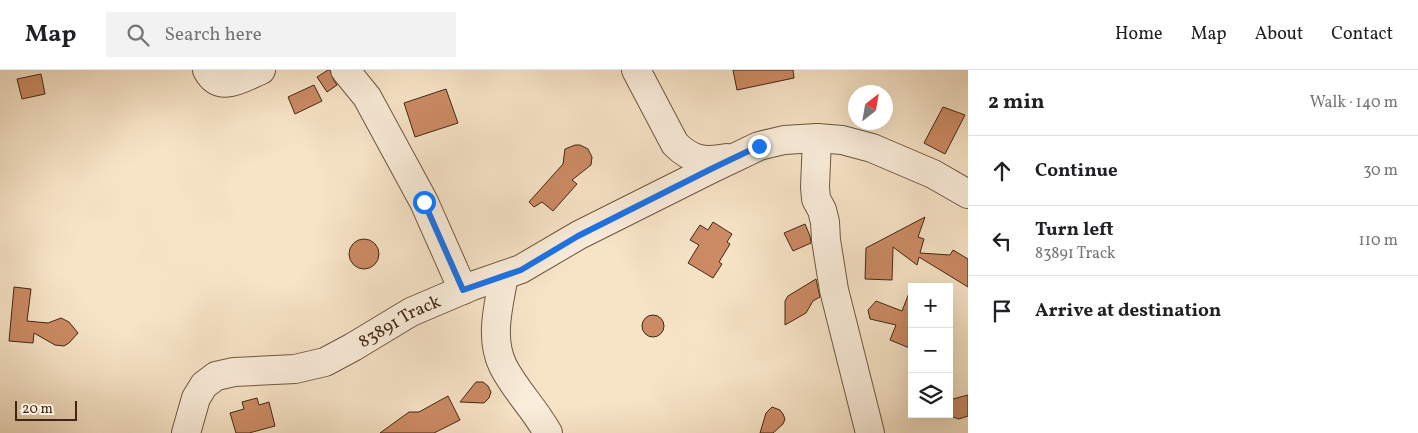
<!DOCTYPE html>
<html lang="en">
<head>
<meta charset="utf-8">
<style>
  :root { --surface:#fff; --page:#f2f2f2; --text:#202124; --muted:#757577; --line:#e0e0e0 }
  body { margin:0; font-family:Vollkorn,serif; background:var(--page); color:var(--text) }
  .controls { position:absolute; right:15px; bottom:15px; display:grid; overflow:hidden; border-radius:0px; box-shadow:0 5px 20px #0002 }
  .controls button { width:45px; height:45px; display:grid; place-items:center; padding:0; border:0; border-bottom:1px solid var(--line); background:var(--surface); color:var(--text); font:25px sans-serif }
  .compass { position:absolute; left:848px; top:15px; width:45px; height:45px; border-radius:50%; background:var(--surface); box-shadow:0 5px 20px #0002; rotate:31deg }
  .scale { position:absolute; left:15px; bottom:12px; width:62px; box-sizing:border-box; padding-left:5px; border:2px solid #422614; border-top:0; font-size:14px; line-height:18px; white-space:nowrap; color:#422614; -webkit-text-stroke:4px #faeddb; paint-order:stroke }
  .stop { position:absolute; width:15px; height:15px; margin:-11px; border:4px solid #1a73e8; border-radius:50%; background:#fff }
  .stop.end { background:#1a73e8; border-color:#fff; box-shadow:0 1px 5px #0008 }
  .list { margin:0; padding:0; list-style:none }
  h2 { display:flex; justify-content:space-between; align-items:center; height:65px; margin:0; padding:0 20px; font-size:21px }
  h2 small { font-size:16px; font-weight:400; color:var(--muted) }
  .list li { display:grid; grid-template-columns:32px 1fr auto; gap:15px; align-items:center; box-sizing:border-box; height:70px; padding:0 20px; border-top:1px solid var(--line) }
  .list b { display:block; font-size:19px; white-space:nowrap }
  .list p { margin:0; font-size:16px; white-space:nowrap; color:var(--muted) }
  .list em { font-size:16px; font-style:normal; color:var(--muted) }
  .icon { flex:none; width:28px; height:28px; fill:none; stroke:currentColor; stroke-width:2; stroke-linecap:round; stroke-linejoin:round }
  .map { position:relative; flex:none; width:968px; height:363px; overflow:hidden }
  header { display:flex; align-items:center; gap:30px; box-sizing:border-box; height:70px; padding:0 25px; background:var(--surface); border-bottom:1px solid var(--line) }
  header strong { font-size:24px }
  nav { display:flex; gap:28px; margin-inline-start:auto; font-size:18px }
  .search { width:350px; height:45px; background:var(--page); display:flex; align-items:center; gap:12px; box-sizing:border-box; padding:0 18px; border-radius:0px; color:var(--muted); font-size:19px }
  main { display:flex }
  aside { flex:1; background:var(--surface) }
  .map>svg:first-child { display:block }
  .building { fill:#cc8b64; stroke:#422614 }
  .lines { fill:none; stroke-linecap:round; stroke-linejoin:round }
  .minor-casing { stroke:#6f5641; stroke-width:30 }
  .minor { stroke:#faeddb; stroke-width:28 }
  .route { stroke:#1a73e8; stroke-width:6 }
  .labels { text-anchor:middle; stroke-width:4; stroke-linejoin:round; paint-order:stroke }
  .street-label { font-size:18px; fill:#422614; stroke:#faeddb }
</style>
</head>
<body>
<header>
<strong>Map</strong>
<div class="search"><svg class="icon" aria-label="search" viewBox="0 0 24 24"><circle cx="10" cy="10" r="6"/><path d="M15 15l6 6"/></svg>Search here</div>
<nav><a>Home</a><a>Map</a><a>About</a><a>Contact</a></nav>
</header>
<main>
<div class="map">
<svg width="968" height="363" viewBox="0 0 968 363">
  <rect width="100%" height="100%" fill="#f7e4c7"/>
  <filter id="stains"><feTurbulence type="fractalNoise" baseFrequency=".004" numOctaves="4"/><feColorMatrix values="0 0 0 0 .2 0 0 0 0 .09 0 0 0 0 .02 0 0 0 .5 -.17"/></filter>
  <radialGradient id="worn" r=".72"><stop offset=".6" stop-color="#630" stop-opacity="0"/><stop offset="1" stop-color="#630" stop-opacity=".3"/></radialGradient>
  <!-- building -->
  <g class="building">
    <polygon points="328,0 330,0 333,9 337,15 327,22 317,7"/>
    <polygon points="733,0 793,0 794,8 737,20"/>
    <polygon points="41,4 45,24 22,29 17,9"/>
    <polygon points="314,15 322,31 295,44 288,27"/>
    <polygon points="446,19 458,53 415,67 404,33"/>
    <polygon points="943,37 965,45 945,84 924,73"/>
    <polygon points="575,75 580,75 588,79 592,87 591,95 572,110 577,114 553,141 542,132 534,137 529,132 563,94 565,79"/>
    <polygon points="925,147 918,167 924,169 920,183 950,185 953,180 968,189 968,217 919,187 917,195 893,177 892,210 865,209 866,178"/>
    <polygon points="713,152 732,164 727,172 730,174 719,192 722,194 713,208 688,193 699,175 690,170 700,155 708,160"/>
    <polygon points="805,154 810,166 811,173 793,181 784,163"/>
    <circle cx="364" cy="184" r="15"/>
    <polygon points="816,209 820,227 813,231 806,243 785,255 785,231 788,226"/>
    <polygon points="14,217 31,219 27,251 48,253 61,248 69,252 78,263 69,273 64,276 55,275 34,263 33,273 9,271"/>
    <polygon points="911,218 912,219 912,279 890,270 896,255 870,249 868,240 876,231 902,241"/>
    <circle cx="653" cy="256" r="11"/>
    <polygon points="476,312 483,312 488,316 491,322 489,328 484,333 460,332"/>
    <polygon points="968,325 968,346 959,349 949,346 949,333 953,329"/>
    <polygon points="448,326 460,350 434,363 380,363 409,342 419,342"/>
    <polygon points="257,328 259,335 269,332 275,356 249,363 236,363 230,343 244,339 242,332"/>
    <polygon points="772,337 780,340 783,344 785,349 783,354 773,363 760,363 766,343"/>
  </g>
  <g class="lines">
    <defs>
      <g id="minor">
        <path d="M207,0c13,24 35,8 54,0"/>
        <polyline points="345,0 367,27 424,132 463,220"/>
        <path d="M636,0l39,74c17,17 30,18 52,14"/>
        <polyline points="817,68 815,117 816,129 822,140 825,152 826,170 834,220 870,363"/>
        <path d="M504,205c-5,30 -15,62 -1,91 12,24 32,43 45,67"/>
        <path id="s1" d="M186,363l10,-35 8,-13 12,-9 18,-4 61,-3 30,-7 28,-15 58,-35 61,-26 49,-17 58,-34 132,-66 48,-23 25,-6 33,-2 25,2 30,8 61,26 35,20"/>
      </g>
    </defs>
    <!-- minor casing -->
    <use href="#minor" class="minor-casing"/>
    <!-- minor -->
    <use href="#minor" class="minor"/>
  </g>
  <g class="lines">
    <!-- route -->
    <polyline class="route" points="424,132 463,220 521,200 578,166 711,99 759,76"/>
  </g>
  <g class="labels">
    <!-- street labels -->
    <g class="street-label">
      <text dy="6" stroke="none"><textPath href="#s1" startOffset="262">83891 Track</textPath></text>
    </g>
  </g>
  <rect width="100%" height="100%" filter="url(#stains)"/>
  <rect width="100%" height="100%" fill="url(#worn)"/>
</svg>
<div class="controls">
<button>+</button>
<button>−</button>
<button><svg class="icon" aria-label="layers" viewBox="0 0 24 24"><path d="M12 4l9 5-9 5-9-5zM3 14l9 5 9-5"/></svg></button>
</div>
<svg class="compass" viewBox="-18 -18 36 36"><path d="M0-13l5 13h-10z" fill="#e53935"/><path d="M0 13l5-13h-10z" fill="#757577"/></svg>
<div class="scale">20 m</div>
<div class="stop" style="left:424px;top:132px"></div>
<div class="stop end" style="left:759px;top:76px"></div>
</div>
<aside>
<h2>2 min<small>Walk · 140 m</small></h2>
<ul class="list">
<li><svg class="icon" aria-label="ahead" viewBox="0 0 24 24"><path d="M12 20V5M6 11l6-6 6 6"/></svg><div><b>Continue</b></div><em>30 m</em></li>
<li><svg class="icon" aria-label="left" viewBox="0 0 24 24"><path d="M17 20v-9H6M10 6l-5 5 5 5"/></svg><div><b>Turn left</b><p>83891 Track</p></div><em>110 m</em></li>
<li><svg class="icon" aria-label="arrive" viewBox="0 0 24 24"><path d="M6 21V4h12l-3 4 3 4H6"/></svg><div><b>Arrive at destination</b></div></li>
</ul>
</aside>
</main>
</body>
</html>
